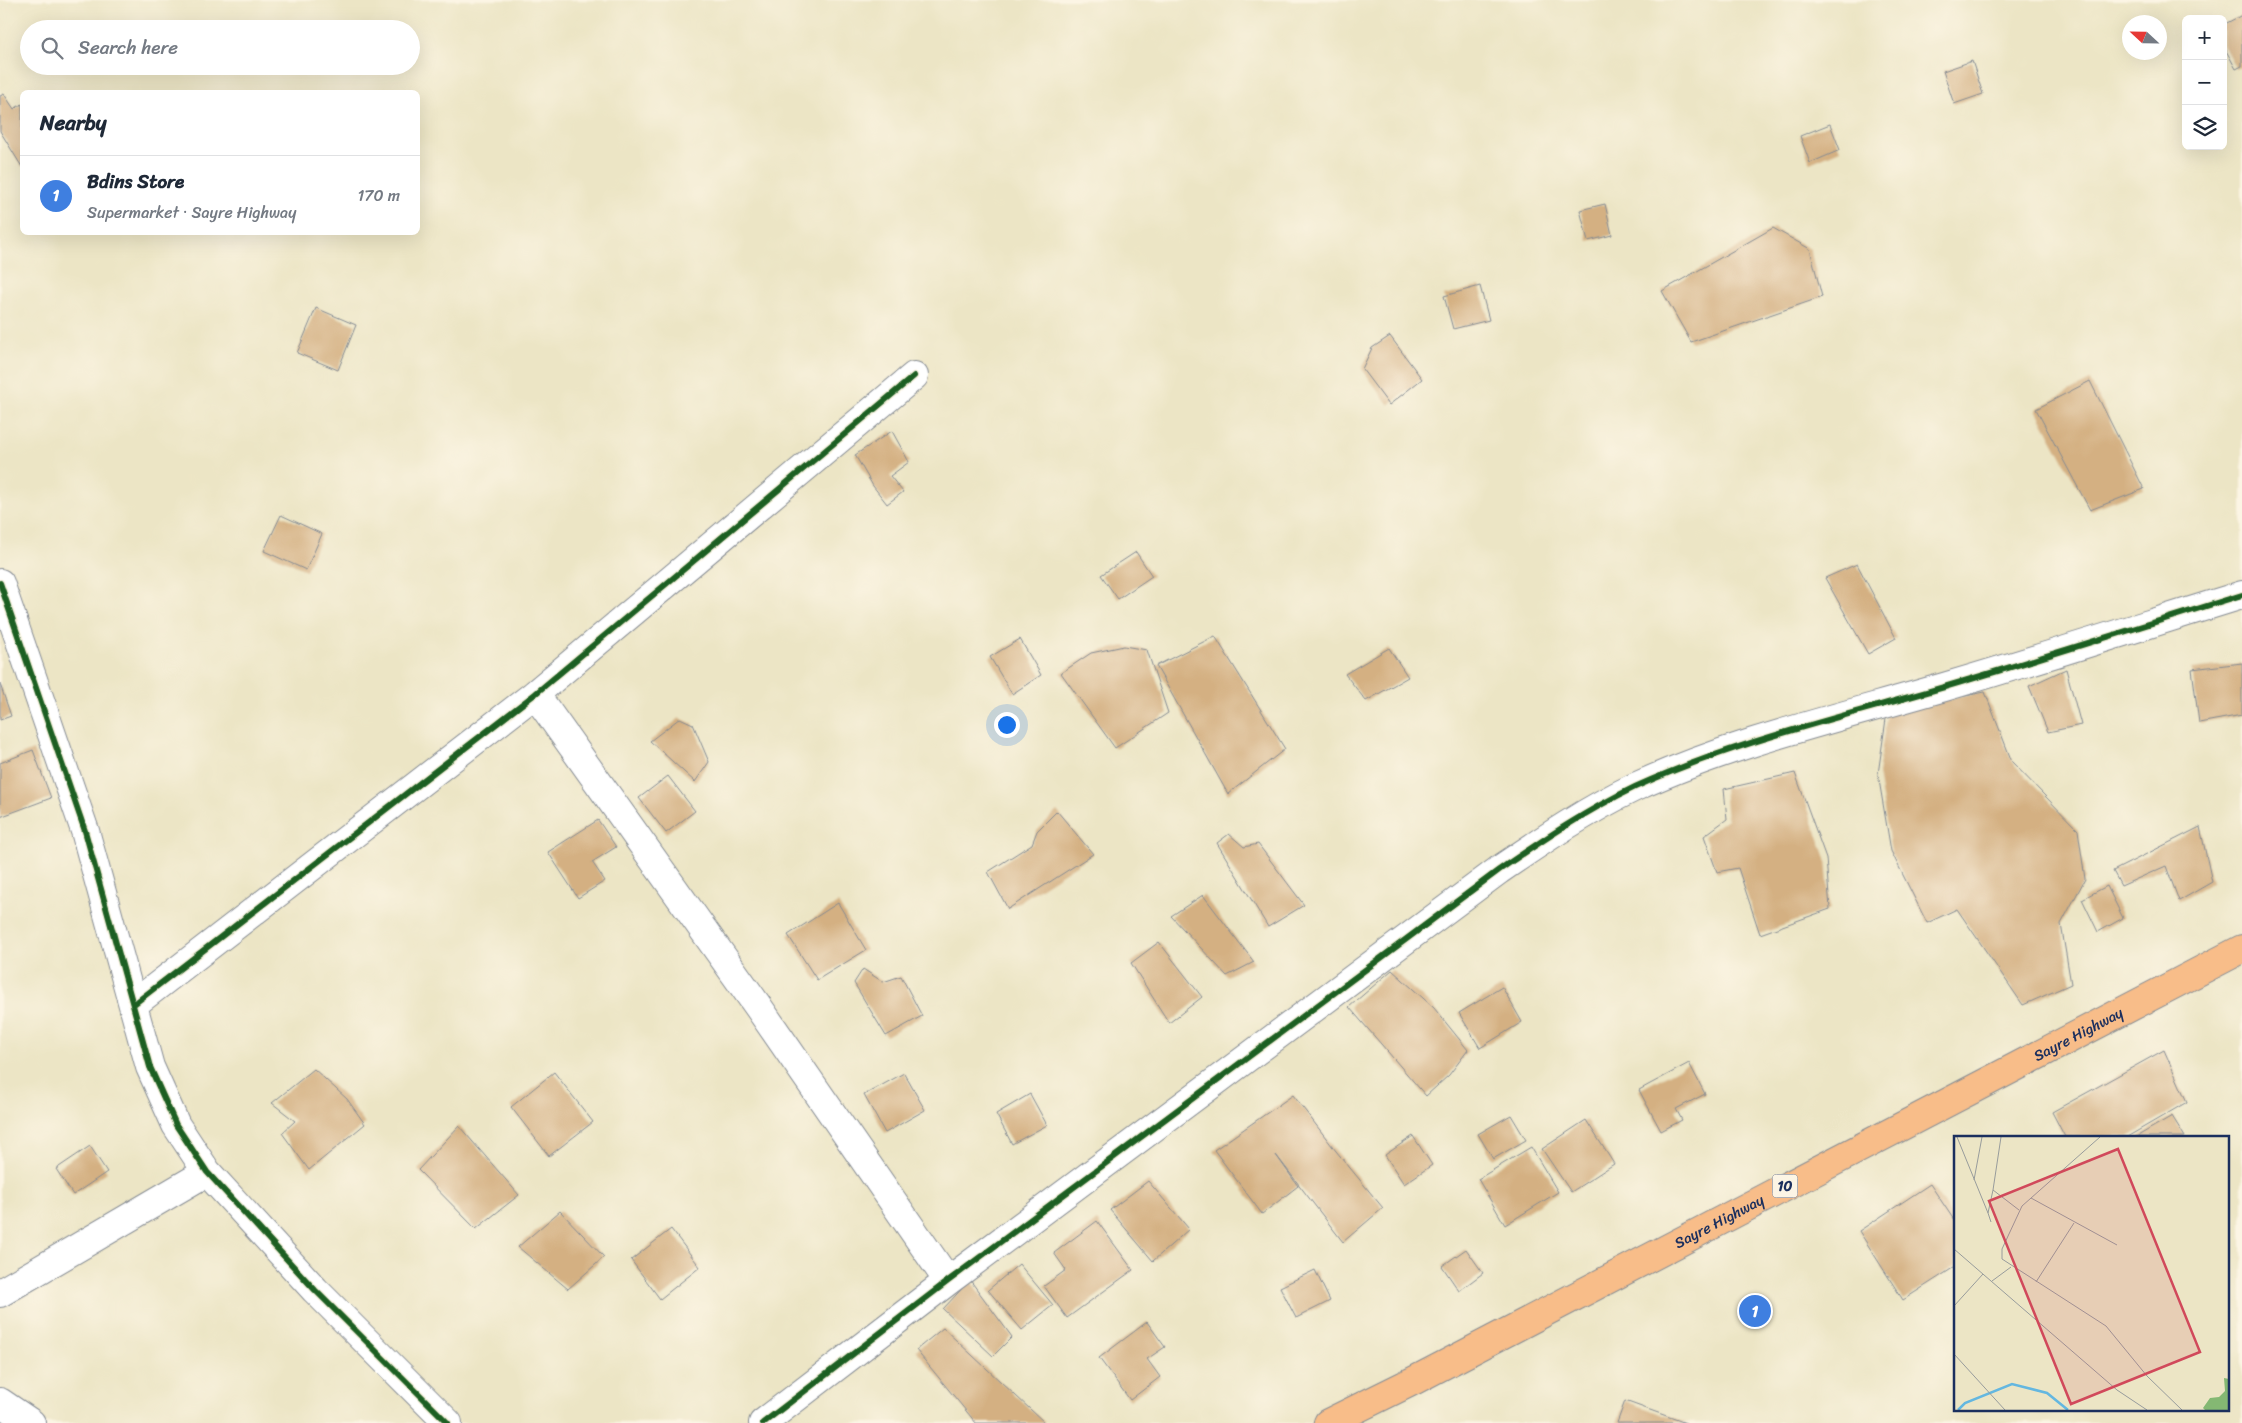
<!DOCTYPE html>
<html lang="en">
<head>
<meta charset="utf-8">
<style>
	body { margin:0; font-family:Sriracha,sans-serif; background:#f2f2f3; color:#1f2937 }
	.controls { position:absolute; right:15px; top:15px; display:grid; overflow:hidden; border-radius:8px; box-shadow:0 5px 20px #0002 }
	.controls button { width:45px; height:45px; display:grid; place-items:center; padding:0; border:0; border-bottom:1px solid #e0e1e3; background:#fff; color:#1f2937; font:25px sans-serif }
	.compass { position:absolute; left:2122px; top:15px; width:45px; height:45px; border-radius:50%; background:#fff; box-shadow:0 5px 20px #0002; rotate:292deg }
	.you { position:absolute; left:1006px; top:724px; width:18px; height:18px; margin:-12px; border:4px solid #fff; border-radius:50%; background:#1a73e8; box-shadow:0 0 0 8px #1a73e833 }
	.badge { display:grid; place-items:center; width:32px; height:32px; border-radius:50%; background:#b45309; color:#fff; font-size:16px; font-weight:700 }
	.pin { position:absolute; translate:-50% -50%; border:2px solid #fff; box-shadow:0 1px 5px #0006 }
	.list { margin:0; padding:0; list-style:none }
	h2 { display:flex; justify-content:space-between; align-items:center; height:65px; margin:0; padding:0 20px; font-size:21px }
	h2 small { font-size:16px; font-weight:400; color:#747a83 }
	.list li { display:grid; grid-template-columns:32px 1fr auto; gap:15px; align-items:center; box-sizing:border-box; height:80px; padding:0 20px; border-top:1px solid #e0e1e3 }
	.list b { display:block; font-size:19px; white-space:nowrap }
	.list p { margin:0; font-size:16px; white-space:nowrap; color:#747a83 }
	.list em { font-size:16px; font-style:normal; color:#747a83 }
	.icon { flex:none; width:28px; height:28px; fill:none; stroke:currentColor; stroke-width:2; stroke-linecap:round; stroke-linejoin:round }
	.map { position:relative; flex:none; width:2242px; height:1423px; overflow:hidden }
	.search { position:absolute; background:#fff; box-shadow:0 5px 20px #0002; left:20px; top:20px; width:400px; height:55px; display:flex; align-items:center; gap:12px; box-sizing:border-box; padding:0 18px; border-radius:28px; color:#747a83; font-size:19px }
	.panel { position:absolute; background:#fff; box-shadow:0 5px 20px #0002; left:20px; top:90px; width:400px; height:145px; border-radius:8px }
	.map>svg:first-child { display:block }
</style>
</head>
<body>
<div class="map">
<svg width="2242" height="1423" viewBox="0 0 2242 1423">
	<rect width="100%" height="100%" fill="#fcf5e5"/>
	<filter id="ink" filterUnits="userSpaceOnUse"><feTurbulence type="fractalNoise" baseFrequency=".02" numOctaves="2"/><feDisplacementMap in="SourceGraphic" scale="10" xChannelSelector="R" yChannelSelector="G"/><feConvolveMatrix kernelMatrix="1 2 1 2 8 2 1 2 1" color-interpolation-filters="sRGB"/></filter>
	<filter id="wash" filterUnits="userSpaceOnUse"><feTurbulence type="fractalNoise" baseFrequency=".0096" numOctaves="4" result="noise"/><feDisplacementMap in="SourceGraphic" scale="20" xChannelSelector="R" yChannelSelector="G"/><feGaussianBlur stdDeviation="1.12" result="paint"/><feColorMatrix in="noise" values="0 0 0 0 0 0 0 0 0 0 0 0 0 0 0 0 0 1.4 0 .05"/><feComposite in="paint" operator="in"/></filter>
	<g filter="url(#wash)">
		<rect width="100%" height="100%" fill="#ece5c5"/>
		<g id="blocks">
			<path fill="#d4b082" d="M2242,15V66L2236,69L2223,45V25Z
				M1972,61L1983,94L1954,104L1943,71Z
				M4,94L14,109L22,104V167L0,131V96Z
				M1830,124L1840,150L1810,163L1800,136Z
				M1605,204L1612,235L1588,241L1580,210Z
				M1773,228L1810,249L1822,297L1691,342L1662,291Z
				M1480,286L1489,320L1453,329L1444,296Z
				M316,308L356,325L338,370L297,353Z
				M1390,336L1422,379L1389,405L1362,369L1372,348Z
				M2090,381L2144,489L2090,510L2036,409Z
				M892,431L909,462L890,476L903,492L887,504L873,486L855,455Z
				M281,515L322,534L306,570L264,551Z
				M1136,552L1152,576L1118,599L1101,575Z
				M1857,564L1896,638L1868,654L1825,578Z
				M1215,636L1285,749L1228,794L1156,666Z
				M1020,639L1041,675L1012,694L990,657Z
				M1124,646L1147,650L1168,713L1115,748L1061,673L1091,653Z
				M1389,648L1408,677L1366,701L1345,674Z
				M2242,663V715L2199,723L2192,669Z
				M2066,669L2081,725L2048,732L2029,686Z
				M0,684L11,716L0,720Z
				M1985,692L2012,762L2078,830L2085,879L2061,924L2071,984L2023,1005L1957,909L1927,923L1891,851L1878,774L1887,712Z
				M680,718L693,724L709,762L695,782L650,741Z
				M33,750L51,798L0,817V763Z
				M1795,773L1826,858L1830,909L1760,934L1738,868L1717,872L1704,836L1727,819L1724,789Z
				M668,776L695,811L666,833L639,798Z
				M1057,811L1093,854L1008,909L988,872L1032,844L1037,831Z
				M598,820L616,847L592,862L605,881L578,898L548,852Z
				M2200,827L2212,882L2179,901L2166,866L2121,886L2113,871Z
				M1229,834L1244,847L1258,844L1304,905L1268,927L1217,843Z
				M2107,886L2123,918L2098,932L2082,899Z
				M1203,895L1254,962L1227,976L1171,916Z
				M838,903L866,950L817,980L788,935Z
				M1159,942L1202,997L1169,1023L1131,963Z
				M863,969L883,982L901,976L922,1016L886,1036L854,983Z
				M1392,970L1434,1008L1468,1050L1449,1075L1426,1096L1349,1007Z
				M1502,987L1522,1022L1480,1048L1459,1013Z
				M2164,1050L2187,1102L2127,1137H2065L2052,1112Z
				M1689,1063L1705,1094L1676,1109L1682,1120L1661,1131L1639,1090Z
				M314,1069L347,1099L365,1124L309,1170L282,1133L295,1121L272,1103Z
				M554,1072L593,1122L549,1156L511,1107Z
				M904,1073L925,1110L885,1133L864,1095Z
				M1030,1094L1047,1125L1012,1144L996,1114Z
				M1293,1095L1336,1151L1383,1208L1343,1242L1276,1155L1298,1186L1262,1214L1214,1150Z
				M1511,1115L1526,1140L1493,1159L1478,1134Z
				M2172,1116L2185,1137H2136Z
				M1586,1120L1614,1164L1571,1192L1542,1149Z
				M459,1126L519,1195L476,1229L418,1170Z
				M1413,1136L1432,1165L1404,1184L1385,1155Z
				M90,1146L107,1172L73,1195L56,1169Z
				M1531,1147L1558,1192L1505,1225L1478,1179Z
				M1148,1181L1189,1229L1153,1261L1110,1210Z
				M1930,1184L1956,1223V1266L1903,1300L1859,1231Z
				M560,1211L604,1257L568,1289L518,1247Z
				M1097,1221L1133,1270L1067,1318L1044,1286L1066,1270L1054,1253Z
				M671,1229L700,1267L660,1299L631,1260Z
				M1466,1249L1483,1273L1459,1291L1442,1266Z
				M1019,1264L1053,1305L1022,1330L988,1290Z
				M1315,1270L1330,1301L1296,1318L1280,1287Z
				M970,1280L1012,1337L993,1356L943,1309Z
				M1147,1322L1165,1347L1147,1359L1160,1377L1130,1400L1099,1358Z
				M943,1328L1045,1423H976L916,1350Z
				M1625,1401L1686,1423H1617Z"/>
		</g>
	</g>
	<g filter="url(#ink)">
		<use href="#blocks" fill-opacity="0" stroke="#848a92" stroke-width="1"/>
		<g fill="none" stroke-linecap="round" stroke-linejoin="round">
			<defs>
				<path id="minor" d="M0,583L85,831L150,1067L176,1125L207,1172L315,1290L448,1423
					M535,694L757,1005L948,1281
					M134,1004L535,694L914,376
					M0,1293L207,1172
					M0,1402L31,1423
					M763,1423L948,1281L1499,870C1543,840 1587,810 1635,787C1736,741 1846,716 1951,685C2049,656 2145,625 2242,595"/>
				<g id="highway">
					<path id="s1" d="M1328,1423L1415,1380L2242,949"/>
				</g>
			</defs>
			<use href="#minor" stroke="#848a92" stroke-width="30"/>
			<use href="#highway" stroke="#848a92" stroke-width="30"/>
			<use href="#minor" stroke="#fff" stroke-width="28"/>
			<use href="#highway" stroke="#f8bd89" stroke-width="28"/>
			<defs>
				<path id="cycleway" d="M0,583L85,831L150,1067L176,1125L207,1172L315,1290L448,1423
					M134,1004L535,694L914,376
					M763,1423L948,1281L1499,870C1543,840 1587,810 1635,787C1736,741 1846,716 1951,685C2049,656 2145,625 2242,595"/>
			</defs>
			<use href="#cycleway" stroke="#fcf5e5" stroke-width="9"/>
			<use href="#cycleway" stroke="#1b5e20" stroke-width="6"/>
		</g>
	</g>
	<g text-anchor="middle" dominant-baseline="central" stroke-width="4.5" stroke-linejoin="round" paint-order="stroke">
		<rect fill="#fcf5e5" stroke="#5e6a86" stroke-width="1" x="1772.5" y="1174.5" width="25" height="23" rx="4"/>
		<g font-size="14" font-weight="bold" fill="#1b2f5e">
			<text x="1785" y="1186">10</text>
		</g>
		<g font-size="15" fill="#1b2f5e" stroke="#fcf5e5">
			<text stroke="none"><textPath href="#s1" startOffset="845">Sayre Highway</textPath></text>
			<text stroke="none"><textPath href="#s1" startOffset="440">Sayre Highway</textPath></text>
		</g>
	</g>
	<g transform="translate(1954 1136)">
		<rect width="275" height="275" fill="#ece5c5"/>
		<path d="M270,242L275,243V274H251L249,272L256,262L265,261L271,255Z" fill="#84b873"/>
		<path fill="none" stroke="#64b7e0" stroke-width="2.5" d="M4,274L11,267L58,248L93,257L114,274"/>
		<path fill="none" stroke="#989c9c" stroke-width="1" d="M3,1L34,77M146,1L68,70L48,113V123L152,190L193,240L228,274M20,44L28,1M39,54L47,1M77,62L163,109M37,86L34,77L39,54L65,74M0,113L163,254L193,274M38,145L57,131M82,146L120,87M0,170L29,138M0,218L51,274"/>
		<path fill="#d1495b" fill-opacity="0.15" stroke="#d1495b" stroke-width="2.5" d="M164,13L246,216L117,268L35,65Z"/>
		<rect width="275" height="275" fill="none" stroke="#1b2f5e" stroke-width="2.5"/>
	</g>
</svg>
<div class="controls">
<button>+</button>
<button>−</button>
<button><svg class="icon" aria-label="layers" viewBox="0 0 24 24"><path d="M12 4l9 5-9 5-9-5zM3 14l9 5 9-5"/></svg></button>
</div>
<svg class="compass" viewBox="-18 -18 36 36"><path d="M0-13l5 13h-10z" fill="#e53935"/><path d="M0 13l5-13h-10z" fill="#747a83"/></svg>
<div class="you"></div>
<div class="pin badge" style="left:1755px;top:1311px;background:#3f7fe0">1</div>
<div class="search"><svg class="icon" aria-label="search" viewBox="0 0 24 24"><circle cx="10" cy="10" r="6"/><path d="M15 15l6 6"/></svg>Search here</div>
<section class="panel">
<h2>Nearby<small></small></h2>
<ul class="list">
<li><span class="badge" style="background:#3f7fe0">1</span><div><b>Bdins Store</b><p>Supermarket · Sayre Highway</p></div><em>170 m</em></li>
</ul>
</section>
</div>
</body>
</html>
